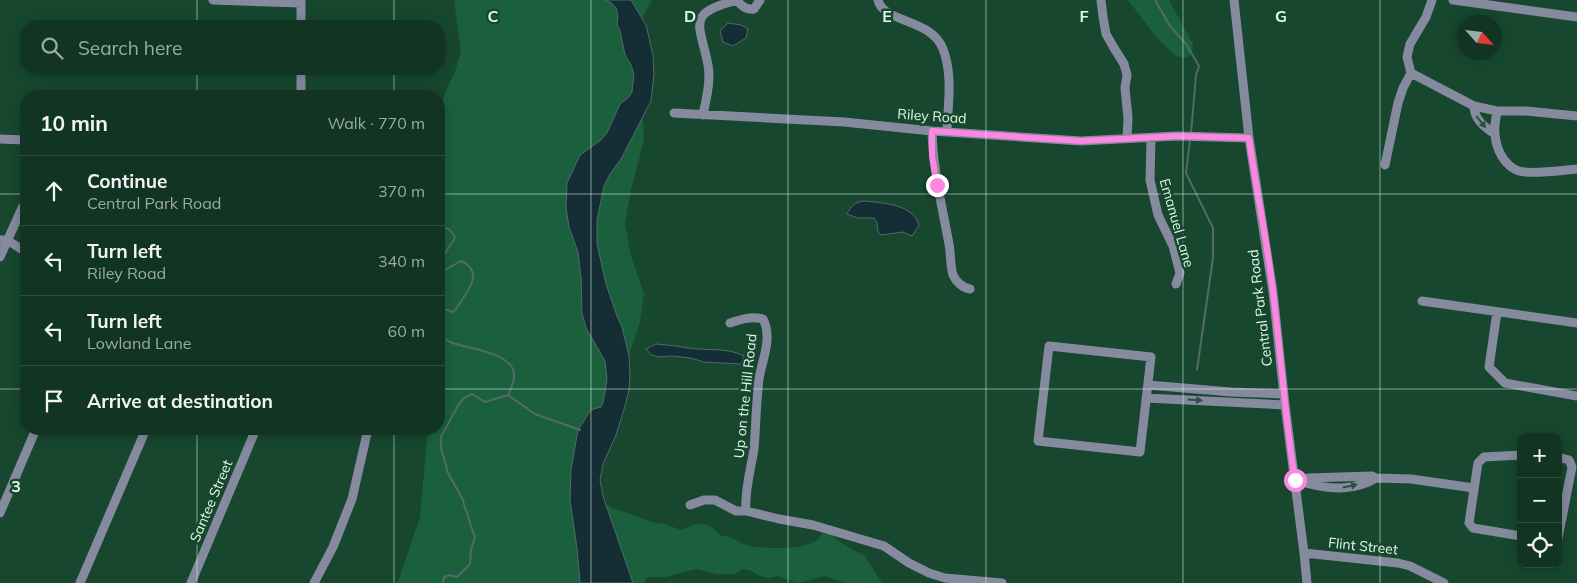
<!DOCTYPE html>
<html lang="en">
<head>
<meta charset="utf-8">
<style>
	body { margin:0; font-family:Mulish,sans-serif; background:#1a3d2a; color:#f1f3f6 }
	.controls { position:absolute; right:15px; bottom:15px; display:grid; overflow:hidden; border-radius:10px; box-shadow:0 2px 12px #0003 }
	.controls button { width:45px; height:45px; display:grid; place-items:center; padding:0; border:0; border-bottom:1px solid #305040; background:#113522; color:#f1f3f6; font:25px sans-serif }
	.compass { position:absolute; left:1457px; top:15px; width:45px; height:45px; border-radius:50%; background:#113522; box-shadow:0 2px 12px #0003; rotate:117deg }
	.stop { position:absolute; width:15px; height:15px; margin:-11px; border:4px solid #fd86e1; border-radius:50%; background:#fff }
	.stop.end { background:#fd86e1; border-color:#fff; box-shadow:0 1px 5px #0008 }
	.list { margin:0; padding:0; list-style:none }
	h2 { display:flex; justify-content:space-between; align-items:center; height:65px; margin:0; padding:0 20px; font-size:21px }
	h2 small { font-size:16px; font-weight:400; color:#9caba5 }
	.list li { display:grid; grid-template-columns:32px 1fr auto; gap:15px; align-items:center; box-sizing:border-box; height:70px; padding:0 20px; border-top:1px solid #305040 }
	.list b { display:block; font-size:19px; white-space:nowrap }
	.list p { margin:0; font-size:16px; white-space:nowrap; color:#9caba5 }
	.list em { font-size:16px; font-style:normal; color:#9caba5 }
	.icon { flex:none; width:28px; height:28px; fill:none; stroke:currentColor; stroke-width:2; stroke-linecap:round; stroke-linejoin:round }
	.map { position:relative; flex:none; width:1577px; height:583px; overflow:hidden }
	.search { position:absolute; background:#113522; box-shadow:0 2px 12px #0003; left:20px; top:20px; width:425px; height:55px; display:flex; align-items:center; gap:12px; box-sizing:border-box; padding:0 18px; border-radius:20px; color:#9caba5; font-size:19px }
	.panel { position:absolute; background:#113522; box-shadow:0 2px 12px #0003; left:20px; top:90px; width:425px; height:345px; border-radius:20px }
	.map>svg:first-child { display:block }
</style>
</head>
<body>
<div class="map">
<svg width="1577" height="583" viewBox="0 0 1577 583">
	<rect width="100%" height="100%" fill="#17472e"/>
	<path fill="#1b603d" d="M454,0H652L642,19L639,49L644,140L631,190L625,224L631,256L644,294L640,322L629,356L601,407L576,441L571,470L570,500L577,548L580,583H396L399,579L420,517L428,429H439V111L446,91L455,72L461,51Z
		M1128,0H1169L1193,44L1192,54L1186,58L1176,56L1156,37Z
		M605,505L655,523L665,524L681,530C698,522 708,520 721,536C732,535 737,542 746,545C762,549 806,551 818,539C820,538 821,534 822,532C824,529 828,527 831,525L835,530L834,537L849,548L865,556L882,583H846L825,576L797,583L778,576L770,578L760,576L749,570L743,569L735,574H717L696,569L665,577H648L643,583H633L627,570Z"/>
	<path fill="#152d34" stroke="#526a6a" d="M605,0H631L646,25L653,55L654,74L651,101L621,159L610,174L604,186L597,220V244L606,284L617,316L622,327L629,356L630,376L629,390L626,403L616,435L603,464L600,480L603,496L633,583H580L577,548L570,500L571,470L578,430L591,410L601,407L603,403L607,379L605,361L586,328L582,313L581,277L578,252L569,227L566,208L567,183L580,155L601,140L607,133L620,104L629,97L632,92L634,74L631,65L625,55L620,31L617,24L618,16L616,8L611,3Z
		M728,23L741,25L748,29L746,38L733,46L723,42L720,31Z
		M864,201C883,203 913,204 919,225L912,236L903,232L881,235L878,232L877,223L874,218H858L847,214C851,206 855,202 864,201Z
		M656,344C667,345 678,346 688,348C707,351 727,347 744,356L741,364L704,362L690,358L672,356L660,357L652,355L646,349Z"/>
	<g fill="none" stroke-linecap="round" stroke-linejoin="round">
		<path stroke="#526a6a" stroke-width="2" d="M1155,0L1170,26L1186,44L1199,66L1196,75L1191,133
			M1190,140L1186,173L1213,228V258L1197,370
			M439,228C448,227 452,230 455,238L439,262
			M439,268L445,270L461,261C486,272 466,293 456,309L453,312L439,307
			M439,332C442,336 446,340 450,342C467,349 516,352 514,377C514,383 510,390 508,395
			M508,395L535,414L580,430
			M443,583L444,577L450,575L457,577L470,564L471,549L475,538L462,498L448,473L441,448V437L459,404L464,398L472,394L485,402L508,395"/>
		<path stroke="#868a9f" stroke-width="9" d="M213,0L301,3
			M301,0V26
			M878,0C883,23 931,18 943,49C953,75 948,104 947,131
			M1101,0L1103,17L1106,34L1114,48L1124,64L1127,75L1125,88L1128,118L1127,138
			M1234,0L1249,138L1273,292L1285,405L1304,553L1307,583
			M1453,0L1577,17
			M301,69V96
			M1411,73L1474,106L1497,111H1526L1577,116
			M1474,106C1474,119 1484,127 1495,134
			M1497,111C1496,118 1494,127 1495,134C1496,149 1504,166 1519,171C1532,175 1563,170 1577,169
			M674,113L844,122L932,131L1081,141L1177,136L1249,138
			M703,115C706,99 711,82 708,65C700,23 685,14 737,0C741,6 747,10 754,9L760,0
			M932,131C933,170 942,206 949,244C951,254 950,266 953,275C956,282 963,288 970,289
			M0,139L26,140
			M1151,139L1150,180L1158,215L1173,246L1178,265L1180,273L1176,284
			M1385,165L1398,103L1403,88L1411,73L1407,57L1410,44L1426,17L1432,0
			M0,240H7L26,252
			M0,257L22,208L26,204
			M1422,301L1577,323
			M1497,312L1489,367L1505,383L1577,396
			M730,323C742,319 751,316 763,319C773,338 762,360 759,379C756,403 756,426 754,449C751,468 744,493 746,511
			M1049,346L1151,357L1140,452L1038,441Z
			M1148,385L1231,392L1284,394
			M1146,398L1285,405
			M1521,455L1484,457L1478,463L1469,523L1473,528L1521,536
			M1558,457L1569,460L1572,467L1558,538
			M1376,478L1411,479L1474,488
			M1295,480C1301,481 1305,483 1310,484C1331,490 1357,490 1376,478L1372,476L1308,478L1303,481
			M690,505L704,500H715L736,511H746L779,519L813,525L884,546L909,563L929,573L945,578L1002,583
			M0,513L36,429
			M1304,553L1398,563L1410,566L1444,583
			M80,583L146,429
			M191,583L256,429
			M314,583L333,547L352,499L368,429"/>
	</g>
	<defs><path id="oneway-solid" d="M-6-.8H1V-3.2L6.5 0L1 3.2V.8H-6Z" transform="scale(1.25)"/></defs>
	<g fill="#28513f">
		<use href="#oneway-solid" transform="translate(1481 122) rotate(51)"/>
		<use href="#oneway-solid" transform="translate(1195 400) rotate(3)"/>
		<use href="#oneway-solid" transform="translate(1350 486) rotate(-12)"/>
	</g>
	<g fill="none" stroke-linecap="round" stroke-linejoin="round">
		<path stroke="#fd86e1" stroke-width="6" d="M937,185L932,156V131L1081,141L1177,136L1249,138C1256,189 1267,240 1273,292C1281,355 1285,418 1295,480"/>
	</g>
	<path fill="none" stroke="#dff8e7" stroke-width="1" stroke-opacity="0.55" d="M197,0V26M394,0V26M591,0V583M788,0V583M986,0V583M1183,0V583M1380,0V583M197,69V96M394,69V96M0,194H26M439,194H1577M0,389H26M439,389H1577M197,429V583M394,429V583"/>
	<g text-anchor="middle" dominant-baseline="central" stroke-width="5" stroke-linejoin="round" paint-order="stroke">
		<g font-size="14" fill="#dff8e7" stroke="#17472e">
			<text transform="translate(932 116) rotate(4)">Riley Road</text>
			<text transform="translate(1177 223) rotate(74)">Emanuel Lane</text>
			<text transform="translate(1260 308) rotate(-97)">Central Park Road</text>
			<text transform="translate(745 396) rotate(-84)">Up on the Hill Road</text>
			<text transform="translate(211 501) rotate(-67)">Santee Street</text>
			<text transform="translate(1363 546) rotate(6)">Flint Street</text>
		</g>
	</g>
	<g font-size="16" text-anchor="middle" font-weight="bold" fill="#dff8e7" stroke="#17472e" stroke-width="5" stroke-linejoin="round" paint-order="stroke">
		<text x="493" y="22">C</text>
		<text x="690" y="22">D</text>
		<text x="887" y="22">E</text>
		<text x="1084" y="22">F</text>
		<text x="1281" y="22">G</text>
		<text x="16" y="492">3</text>
	</g>
</svg>
<div class="controls">
<button>+</button>
<button>−</button>
<button><svg class="icon" aria-label="locate" viewBox="0 0 24 24"><circle cx="12" cy="12" r="6"/><path d="M12 2v4M12 18v4M2 12h4M18 12h4"/></svg></button>
</div>
<svg class="compass" viewBox="-18 -18 36 36"><path d="M0-13l5 13h-10z" fill="#e53935"/><path d="M0 13l5-13h-10z" fill="#9caba5"/></svg>
<div class="stop" style="left:1295px;top:480px"></div>
<div class="stop end" style="left:937px;top:185px"></div>
<div class="search"><svg class="icon" aria-label="search" viewBox="0 0 24 24"><circle cx="10" cy="10" r="6"/><path d="M15 15l6 6"/></svg>Search here</div>
<section class="panel">
<h2>10 min<small>Walk · 770 m</small></h2>
<ul class="list">
<li><svg class="icon" aria-label="ahead" viewBox="0 0 24 24"><path d="M12 20V5M6 11l6-6 6 6"/></svg><div><b>Continue</b><p>Central Park Road</p></div><em>370 m</em></li>
<li><svg class="icon" aria-label="left" viewBox="0 0 24 24"><path d="M17 20v-9H6M10 6l-5 5 5 5"/></svg><div><b>Turn left</b><p>Riley Road</p></div><em>340 m</em></li>
<li><svg class="icon" aria-label="left" viewBox="0 0 24 24"><path d="M17 20v-9H6M10 6l-5 5 5 5"/></svg><div><b>Turn left</b><p>Lowland Lane</p></div><em>60 m</em></li>
<li><svg class="icon" aria-label="arrive" viewBox="0 0 24 24"><path d="M6 21V4h12l-3 4 3 4H6"/></svg><div><b>Arrive at destination</b></div></li>
</ul>
</section>
</div>
</body>
</html>
